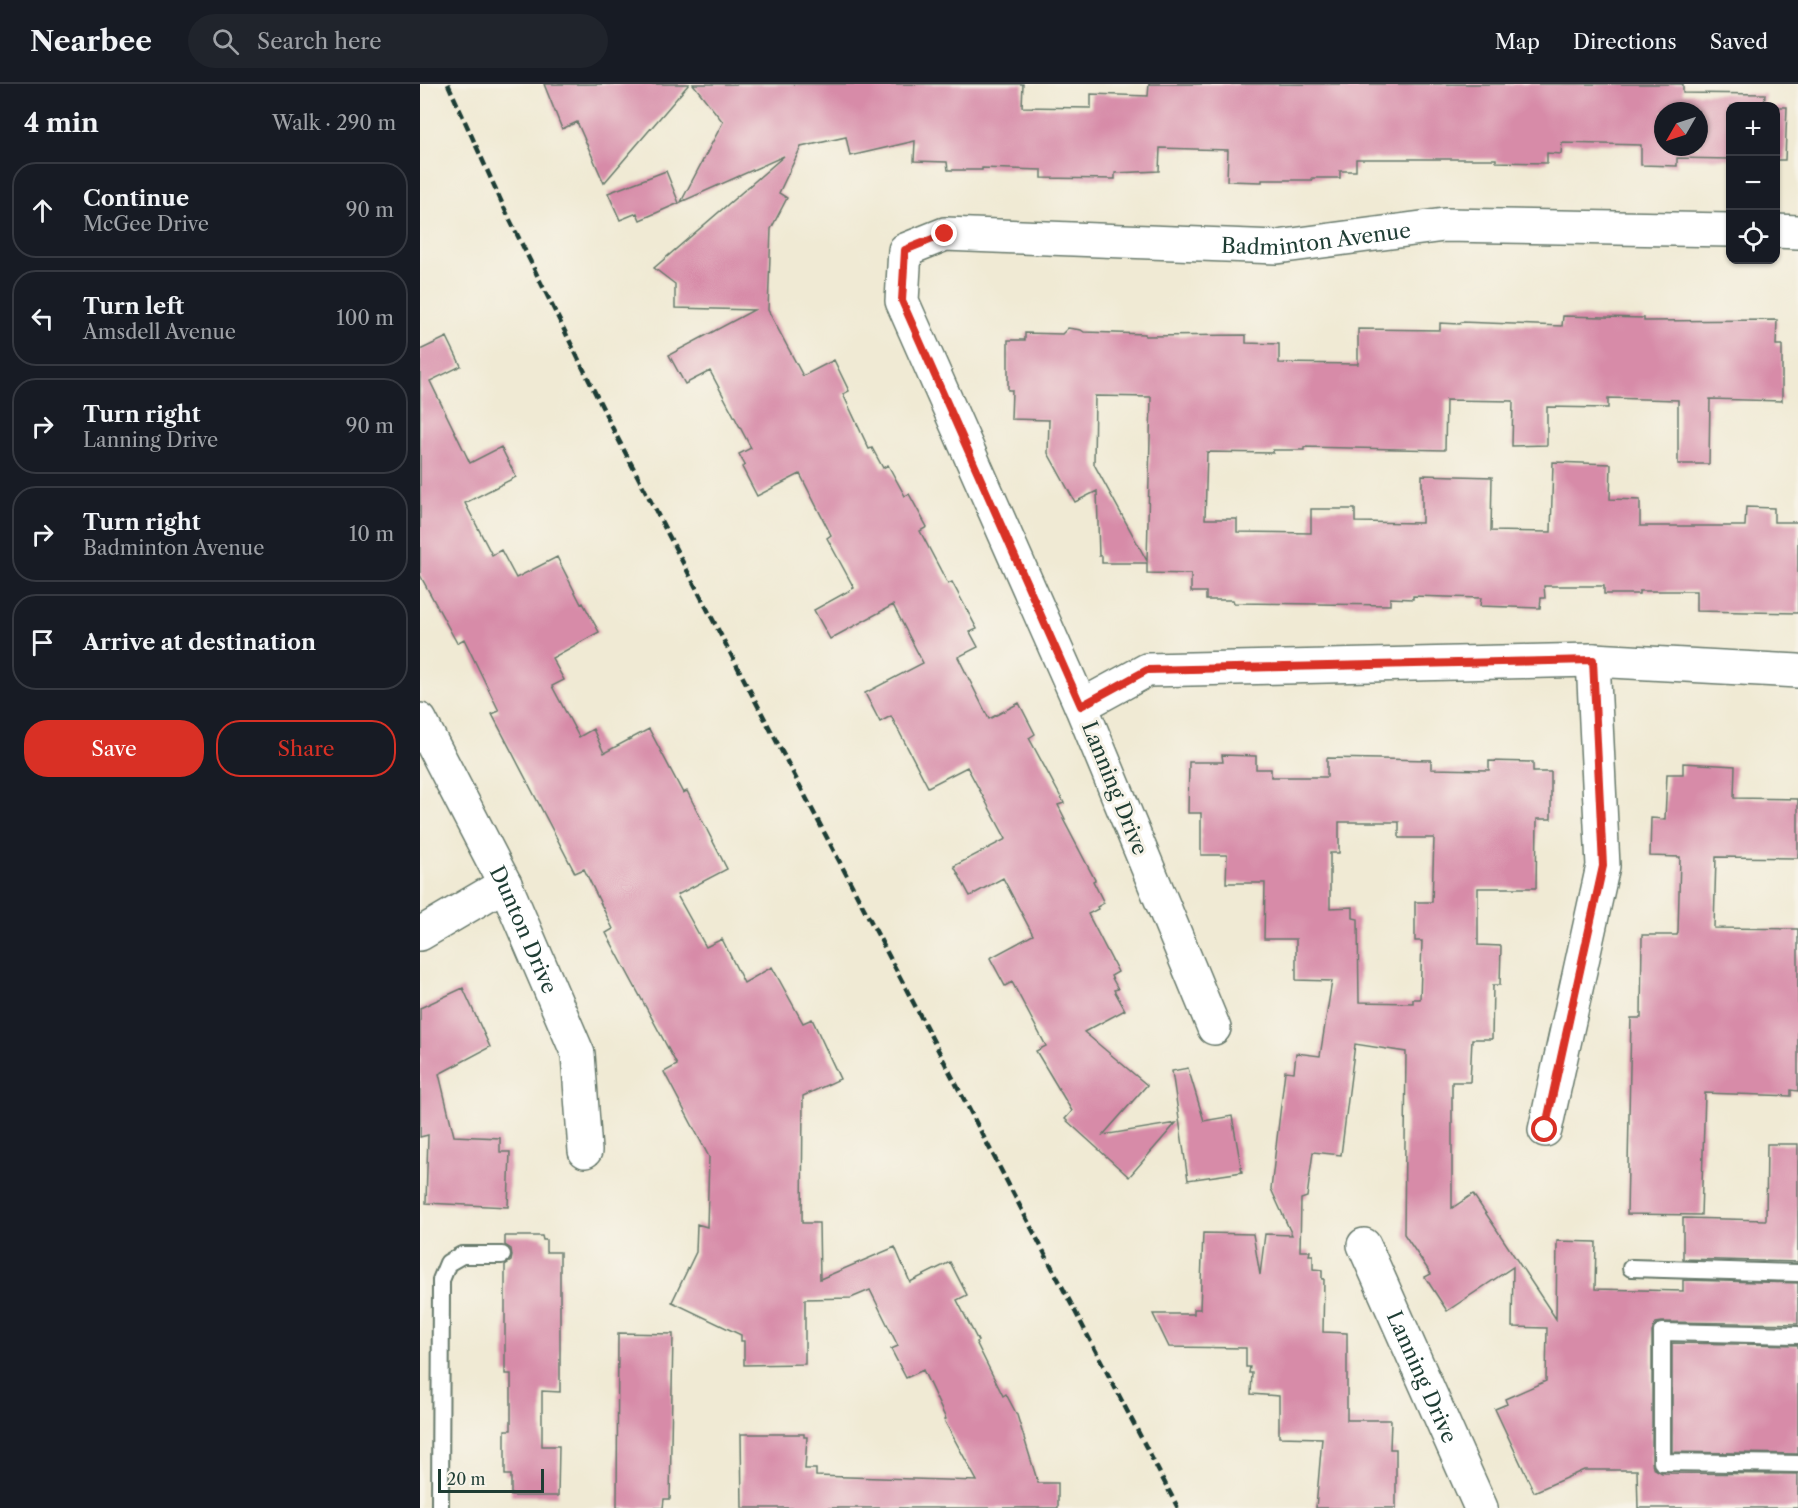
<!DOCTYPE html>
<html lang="en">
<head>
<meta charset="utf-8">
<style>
	body { margin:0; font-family:"Libre Caslon Text",serif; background:#20242c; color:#f1f3f6 }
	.controls { position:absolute; right:18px; top:18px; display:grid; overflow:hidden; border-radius:12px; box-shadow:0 2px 4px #0004 }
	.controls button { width:54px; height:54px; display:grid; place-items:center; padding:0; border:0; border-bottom:2px solid #363941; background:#171b24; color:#f1f3f6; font:30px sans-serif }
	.compass { position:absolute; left:1234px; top:18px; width:54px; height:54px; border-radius:50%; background:#171b24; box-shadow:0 2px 4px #0004; rotate:231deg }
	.scale { position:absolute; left:18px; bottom:15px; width:106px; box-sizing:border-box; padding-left:6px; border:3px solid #1f3d34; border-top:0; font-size:16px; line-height:21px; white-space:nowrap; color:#1f3d34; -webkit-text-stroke:4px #f7f3e8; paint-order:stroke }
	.stop { position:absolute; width:18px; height:18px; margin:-14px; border:4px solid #d93025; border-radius:50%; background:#fff }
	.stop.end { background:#d93025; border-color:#fff; box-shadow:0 2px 6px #0008 }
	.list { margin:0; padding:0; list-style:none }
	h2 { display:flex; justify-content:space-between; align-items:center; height:78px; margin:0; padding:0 24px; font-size:26px }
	h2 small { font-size:20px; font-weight:400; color:#9ea1a6 }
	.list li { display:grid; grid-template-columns:39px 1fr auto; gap:18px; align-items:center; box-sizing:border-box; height:96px; margin:0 12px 12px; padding:0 12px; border:2px solid #363941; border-radius:24px }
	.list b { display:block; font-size:22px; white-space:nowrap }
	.list p { margin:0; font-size:20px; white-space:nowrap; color:#9ea1a6 }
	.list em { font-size:20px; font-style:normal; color:#9ea1a6 }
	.actions { display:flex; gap:12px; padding:18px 24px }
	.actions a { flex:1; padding:14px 0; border:2px solid #d93025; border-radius:24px; text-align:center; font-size:21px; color:#d93025 }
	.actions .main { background:#d93025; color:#fff }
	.icon { flex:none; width:33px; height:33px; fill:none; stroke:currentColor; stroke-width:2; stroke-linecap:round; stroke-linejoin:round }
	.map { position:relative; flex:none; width:1378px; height:1424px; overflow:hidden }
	header { display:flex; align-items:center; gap:36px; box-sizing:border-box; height:84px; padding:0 30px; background:#171b24; border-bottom:2px solid #363941 }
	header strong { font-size:28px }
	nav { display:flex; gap:33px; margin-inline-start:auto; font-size:21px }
	.search { width:420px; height:54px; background:#20242c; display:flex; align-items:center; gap:15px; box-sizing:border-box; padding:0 21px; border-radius:33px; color:#9ea1a6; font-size:22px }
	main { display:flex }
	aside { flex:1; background:#171b24 }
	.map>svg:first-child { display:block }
</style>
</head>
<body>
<header>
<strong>Nearbee</strong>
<div class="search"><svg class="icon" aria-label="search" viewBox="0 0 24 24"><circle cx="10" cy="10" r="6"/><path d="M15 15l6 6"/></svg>Search here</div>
<nav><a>Map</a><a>Directions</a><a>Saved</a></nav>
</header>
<main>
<aside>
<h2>4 min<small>Walk · 290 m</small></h2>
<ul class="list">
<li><svg class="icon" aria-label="ahead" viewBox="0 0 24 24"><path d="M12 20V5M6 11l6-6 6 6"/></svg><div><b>Continue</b><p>McGee Drive</p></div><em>90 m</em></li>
<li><svg class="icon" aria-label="left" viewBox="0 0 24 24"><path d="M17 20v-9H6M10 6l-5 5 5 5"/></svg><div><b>Turn left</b><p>Amsdell Avenue</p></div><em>100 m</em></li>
<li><svg class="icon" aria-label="right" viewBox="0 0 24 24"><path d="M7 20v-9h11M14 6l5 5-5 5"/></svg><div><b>Turn right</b><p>Lanning Drive</p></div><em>90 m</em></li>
<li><svg class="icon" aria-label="right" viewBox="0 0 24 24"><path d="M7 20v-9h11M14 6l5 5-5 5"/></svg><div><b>Turn right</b><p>Badminton Avenue</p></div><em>10 m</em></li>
<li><svg class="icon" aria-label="arrive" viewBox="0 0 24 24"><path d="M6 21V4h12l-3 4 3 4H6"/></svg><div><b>Arrive at destination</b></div></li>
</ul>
<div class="actions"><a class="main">Save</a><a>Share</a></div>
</aside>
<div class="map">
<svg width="1378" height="1424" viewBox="0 0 1378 1424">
	<rect width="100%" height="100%" fill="#f7f3e8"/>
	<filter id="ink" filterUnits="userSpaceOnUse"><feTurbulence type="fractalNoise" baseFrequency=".0167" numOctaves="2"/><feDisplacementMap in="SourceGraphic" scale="12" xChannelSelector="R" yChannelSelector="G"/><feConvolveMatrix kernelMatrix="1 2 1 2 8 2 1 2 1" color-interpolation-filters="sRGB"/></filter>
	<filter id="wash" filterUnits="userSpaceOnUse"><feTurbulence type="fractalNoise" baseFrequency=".008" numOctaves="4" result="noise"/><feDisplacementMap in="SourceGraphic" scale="24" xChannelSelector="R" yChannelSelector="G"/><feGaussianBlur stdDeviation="1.35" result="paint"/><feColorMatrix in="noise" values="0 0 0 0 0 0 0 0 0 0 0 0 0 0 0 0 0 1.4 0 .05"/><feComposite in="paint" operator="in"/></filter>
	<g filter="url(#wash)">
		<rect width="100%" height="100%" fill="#f0ead4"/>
		<g id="blocks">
			<path fill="#d78ba8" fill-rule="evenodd" d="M124,0H269L184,99L157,38L142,45Z
				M273,0H603L602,23L671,24V10L728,12L729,0H1263V9L1345,10L1344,22H1352H1311V75L1257,74V82L1221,81V61L1142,59L1141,70L1127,69V79L1076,78V75H936V87H920V94H892L893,96H842V98L807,97L808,66L740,64L739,87L695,89V95L622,94V86L562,84V86H528L527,78L494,77L495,57L430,72L426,53L381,63L359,109L367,114L351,145L348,226L383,292L414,276L429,307L423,310L449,365L452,364L463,384L468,381L485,412L489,410L507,443L500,447L528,500L532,498L557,545L550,548L558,563L538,573L569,635L599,619L615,650L609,654L644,719L638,721L645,735H643L675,796L673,797L684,819L677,823L678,825L668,830L698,888L691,892L698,905L694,906L705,926L664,948L727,1001L683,1051L756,1039L709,1093L645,1035L652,1027L616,967L626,962L592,898L585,902L570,874L613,851L583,794L550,812L534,782L586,755L547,683L508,703L471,632L460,638L445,609L503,579L473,521L410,555L394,526L434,504L407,454L411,451L380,390L337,412L322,383L325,381L319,370L331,364L290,287L265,300L249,271L334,226L255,224V200L234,184L364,72L261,118L303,38ZM1243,27H1279V63H1243Z
				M1356,23H1367L1365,76H1356Z
				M246,87L259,119L220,136L217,129L200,136L188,109Z
				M1143,232L1224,234V237L1357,236L1356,261H1362V317L1290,315L1289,380H1258V316L1188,314V324L1127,323V361L1092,362L1093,317L1026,316L1025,366L884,363V366H853V369L787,368L785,435H817V448L891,449V425H935V438L1002,439V391L1072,393L1071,447L1131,448L1133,378L1191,380L1190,415L1220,416V442H1325L1326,423L1354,424V438H1378V529L1276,527V507H1219V510H1184V502H1124L1125,514H1121L1120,524L1060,522L1061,514L993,512V515L970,514V521L814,519L813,516H786V508H771V490L727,489V479H682V472H679L677,407L655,418L628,369L629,336L591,335L592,306H588V256H605V249L642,250L648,244L661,246L664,248L725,250V252L826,251V259L859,260V279L938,280V245L1020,246V239L1040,240L1041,238L1142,242ZM675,312L731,313L727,477L674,380Z
				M27,253L41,282L10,297L50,379L81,363L96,393L45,419L72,471L81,466L96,494L137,473L161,520L163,519L179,548L132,574L144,596L132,602L159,653L173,645L184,669L229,645L263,709L267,707L307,785L257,811L286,863L302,855L324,899L352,883L383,939L392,935L420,995L383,1012L382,1139H399L400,1195L475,1163L490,1198L530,1178L547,1211L537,1216L558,1257L556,1258L583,1312L586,1310L597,1331L618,1399H638V1424H322L321,1350H384V1353H387L385,1385H396V1392L557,1397L524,1336L526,1335L503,1286L486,1294L471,1265L478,1262L450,1206L431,1214L385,1215V1280L324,1281V1257H321V1251L252,1218L276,1168L277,1140L287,1143L289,1073L244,988L257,981L186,849L193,845L164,785L155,789L72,630L79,627L44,555L37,559L0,491V266Z
				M802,671L836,672V685H851V693H907V674L1011,676V685L1069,686V677L1113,678V688H1131V735H1117L1116,804H1058V861L1081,862L1080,901H1073L1072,955H1052L1050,998H1032V1124L1053,1110L1136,1235L1137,1157L1176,1158L1175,1205L1263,1207V1196L1378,1199V1240L1242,1238L1236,1239L1232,1248V1378L1233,1384L1242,1389L1378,1390V1424H1218L1217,1386H1164L1114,1408L1075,1325L1087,1320L1085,1315L1126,1297L1127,1244L1092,1243L1093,1183L1027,1227L1005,1193L1011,1190L984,1150L986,968L935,960L921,1071L893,1068L887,1113L881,1115L880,1167H890L889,1171H893V1185L902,1186V1195H904L903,1248L927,1249V1336H971L970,1365H976V1424H896L902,1354L859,1353V1312L831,1310L832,1289H829L830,1283H826V1264L749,1263L733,1230H774V1225H780L783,1149L833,1150L840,1191L845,1150L872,1151L851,1105L865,987L874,988L876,969L900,972L912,897L876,896V855H844L845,799H806L807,771H781V729H768L769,678H803ZM919,738H979V754H1014L1012,818H995V857H1002L1000,915H993V919L939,918L938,835L933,834V823L910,824V769H919Z
				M1263,679L1315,682L1314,714L1378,715V774L1296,773L1294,844L1378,845V1007L1371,1006V1012L1285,1009L1281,1131L1207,1130L1211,934H1221L1222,851H1257L1258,848L1260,773L1230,772L1231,734L1245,735L1247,690H1263Z
				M43,904L70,963L19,990L34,1052L80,1054V1068H90L88,1123L6,1119L8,1051L0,1053V924Z
				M768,984L784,1037L812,1032L822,1088L768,1096L752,987Z
				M1347,1060H1378V1178L1263,1175V1134L1346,1136Z
				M85,1152H122L123,1156H126V1168H140V1308L122,1307V1362H139L138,1412H91V1391H85V1346H91V1290H85V1181L91,1177L92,1172L91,1165L85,1161Z
				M198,1249L253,1250L250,1415H244L243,1424H197Z
				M1252,1259L1378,1261V1370L1252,1368Z"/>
		</g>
	</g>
	<g filter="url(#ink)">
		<use href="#blocks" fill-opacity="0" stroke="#687a6c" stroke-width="1.5"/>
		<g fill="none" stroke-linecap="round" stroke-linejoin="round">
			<defs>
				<path id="lane" d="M1211,1184L1378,1189
					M1378,1251L1242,1248V1378L1378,1380
					M20,1424L21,1196L28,1179L42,1171H82"/>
				<g id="street">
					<path d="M1356,147L1378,148"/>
					<path d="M661,622L727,586L1173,576L1378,587"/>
					<path id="s1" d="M0,636L85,800L158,970L165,1067"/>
					<path d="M0,850L85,800"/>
					<path id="s2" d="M794,944L661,622L482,217L485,166L525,150L857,163L1024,141L1310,146"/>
					<path d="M1125,1046L1183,782L1173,576"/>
					<path id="s3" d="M944,1161L1061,1424"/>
				</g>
			</defs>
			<use href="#lane" stroke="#687a6c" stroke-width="20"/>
			<use href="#street" stroke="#687a6c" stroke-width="36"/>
			<use href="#lane" stroke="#fff" stroke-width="16"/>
			<use href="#street" stroke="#fff" stroke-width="33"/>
			<path stroke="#1f3d34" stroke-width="4.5" stroke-dasharray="9 4.5" stroke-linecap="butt" d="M28,0L87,130L194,347L758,1424"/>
		</g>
	</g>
	<g fill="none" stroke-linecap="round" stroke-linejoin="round" filter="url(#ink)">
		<path stroke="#d93025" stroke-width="8" d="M525,150L485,166L482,217L661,622L727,586L1173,576L1183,782L1125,1046"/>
	</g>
	<g text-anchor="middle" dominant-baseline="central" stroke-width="6" stroke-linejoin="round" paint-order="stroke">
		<g font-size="21" fill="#1f3d34" stroke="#f7f3e8">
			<text stroke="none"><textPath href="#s2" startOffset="1257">Badminton Avenue</textPath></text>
			<text transform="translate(695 704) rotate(68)">Lanning Drive</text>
			<text stroke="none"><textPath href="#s1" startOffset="234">Dunton Drive</textPath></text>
			<text stroke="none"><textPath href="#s3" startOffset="144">Lanning Drive</textPath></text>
		</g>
	</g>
</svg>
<div class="controls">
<button>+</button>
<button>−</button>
<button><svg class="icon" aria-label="locate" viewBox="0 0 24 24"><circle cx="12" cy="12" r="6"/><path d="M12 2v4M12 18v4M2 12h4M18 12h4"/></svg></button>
</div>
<svg class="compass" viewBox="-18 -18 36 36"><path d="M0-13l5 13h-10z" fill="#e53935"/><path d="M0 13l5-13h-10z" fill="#9ea1a6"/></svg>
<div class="scale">20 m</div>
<div class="stop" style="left:1125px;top:1046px"></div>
<div class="stop end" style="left:525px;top:150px"></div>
</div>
</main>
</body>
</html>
